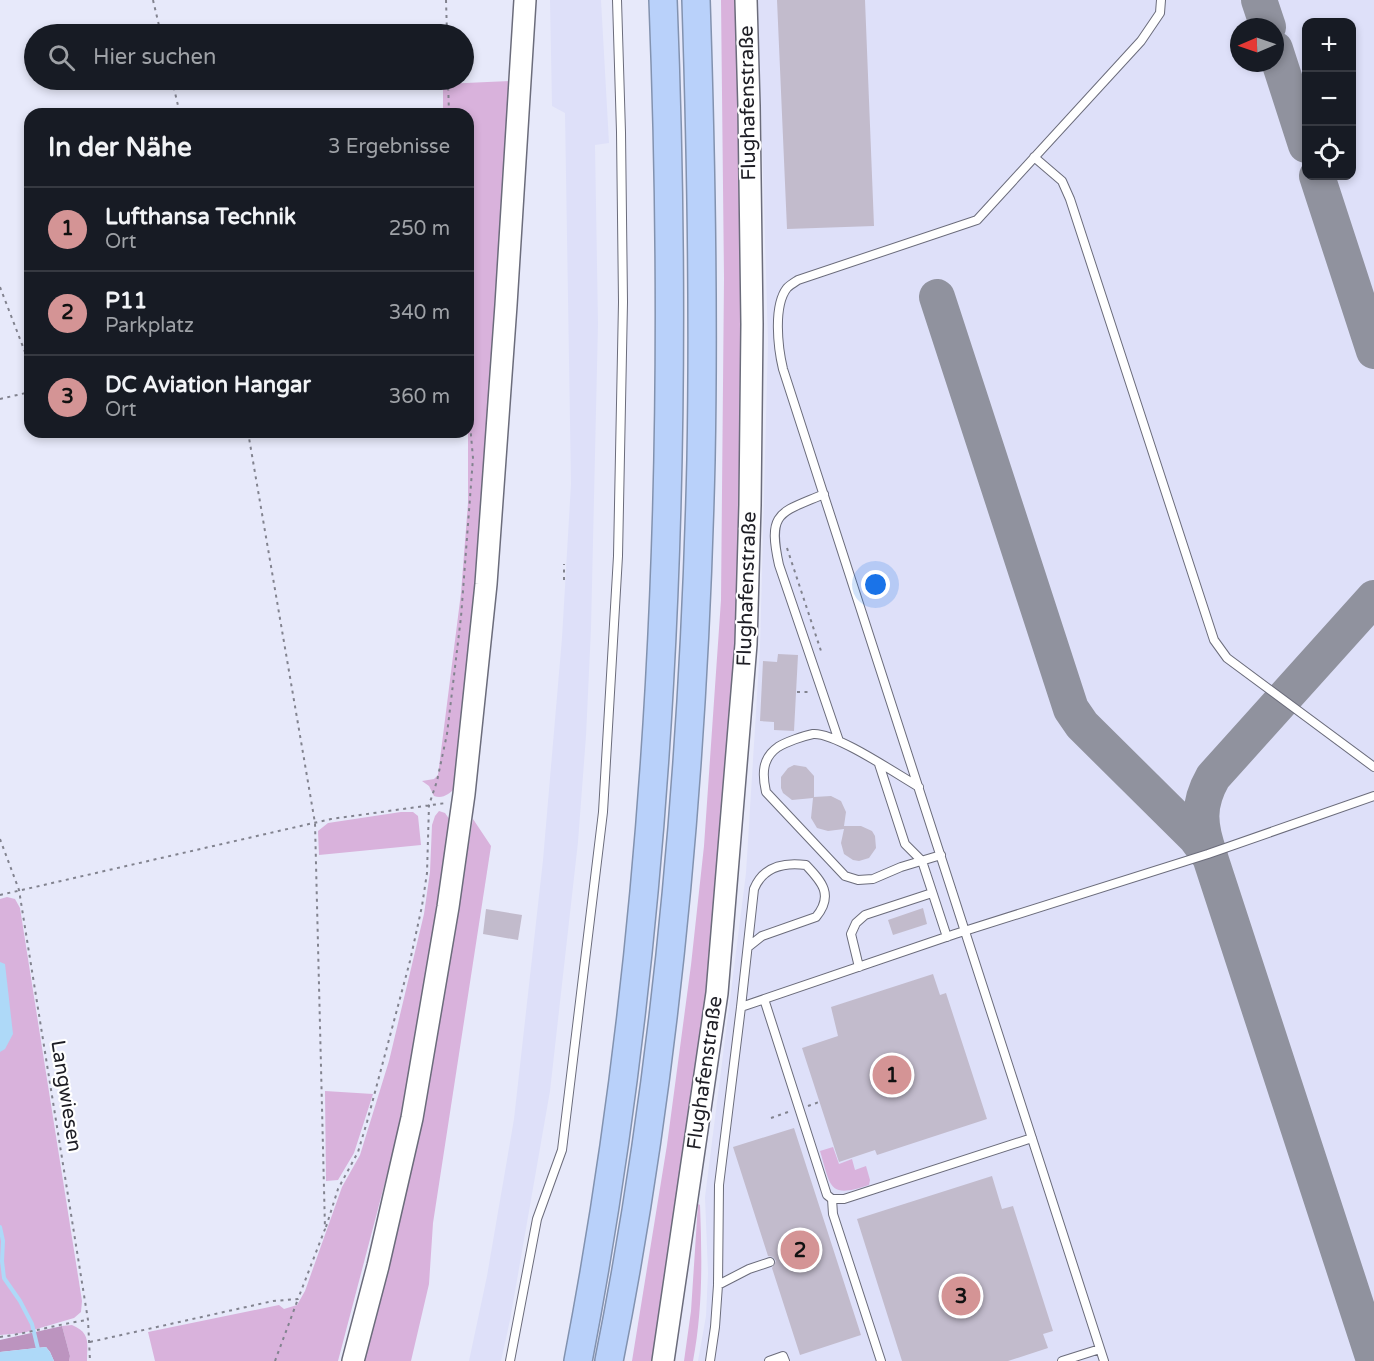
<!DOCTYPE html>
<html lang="de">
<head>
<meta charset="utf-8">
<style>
	body { margin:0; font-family:"Varela Round",sans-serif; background:#242831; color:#f1f3f6 }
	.controls { position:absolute; right:18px; top:18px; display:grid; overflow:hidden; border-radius:12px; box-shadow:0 3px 9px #0003 }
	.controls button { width:54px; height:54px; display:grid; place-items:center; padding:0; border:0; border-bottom:2px solid #363941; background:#171b24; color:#f1f3f6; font:30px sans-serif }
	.compass { position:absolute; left:1230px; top:18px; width:54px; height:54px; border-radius:50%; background:#171b24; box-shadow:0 3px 9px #0003; rotate:268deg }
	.you { position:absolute; left:876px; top:585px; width:21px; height:21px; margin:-15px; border:4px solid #fff; border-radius:50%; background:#1a73e8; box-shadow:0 0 0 9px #1a73e833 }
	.badge { display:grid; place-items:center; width:39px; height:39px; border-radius:50%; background:#d49495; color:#111; font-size:20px; font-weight:700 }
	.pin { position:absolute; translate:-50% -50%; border:3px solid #fff; box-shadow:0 2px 6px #0006 }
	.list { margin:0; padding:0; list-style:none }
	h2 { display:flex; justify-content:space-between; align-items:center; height:78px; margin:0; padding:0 24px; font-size:26px }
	h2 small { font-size:20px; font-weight:400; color:#9ea1a6 }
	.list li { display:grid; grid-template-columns:39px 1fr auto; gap:18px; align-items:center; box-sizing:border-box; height:84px; padding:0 24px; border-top:2px solid #363941 }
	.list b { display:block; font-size:22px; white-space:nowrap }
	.list p { margin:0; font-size:20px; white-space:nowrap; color:#9ea1a6 }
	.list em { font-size:20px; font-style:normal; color:#9ea1a6 }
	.icon { flex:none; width:33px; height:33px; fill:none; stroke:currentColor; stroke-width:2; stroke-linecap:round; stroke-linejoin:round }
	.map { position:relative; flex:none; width:1374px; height:1361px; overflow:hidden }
	.search { position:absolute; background:#171b24; box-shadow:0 3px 9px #0003; left:24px; top:24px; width:450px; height:66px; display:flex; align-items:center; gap:15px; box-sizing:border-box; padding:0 21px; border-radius:33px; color:#9ea1a6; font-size:22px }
	.panel { position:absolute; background:#171b24; box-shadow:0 3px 9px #0003; left:24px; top:108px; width:450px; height:330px; border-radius:18px }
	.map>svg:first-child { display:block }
</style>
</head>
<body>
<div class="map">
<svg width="1374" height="1361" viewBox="0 0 1374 1361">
	<rect width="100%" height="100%" fill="#e7e9fa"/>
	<path fill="#dee0f9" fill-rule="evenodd" d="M550,0H601L609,143L595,145L598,324L591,629L586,736L578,842L550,1091L510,1320L501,1361H469L487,1276L514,1119L543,860L562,638L571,484L565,113L552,106Z
		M758,0H1374V1361H698L706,1316L708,1273L705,1197L746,873L760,647L768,342ZM1306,22H1352V176H1306ZM1239,27H1275V63H1239Z"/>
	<path fill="#d9b2dc" d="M721,0H739L744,373L740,620L721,895L654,1361H632L667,1145L691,965L704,846L721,600L724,278Z
		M510,81L477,579L455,788C449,794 443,799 434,796L429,786L422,781L434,779L438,775L461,593L468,503V114H443V84Z
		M439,811L445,813L452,823L404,1110L338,1361H155L148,1332L279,1305L284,1309L297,1305L305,1291L342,1187L360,1155L389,1061L424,914L430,872L432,825L435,816Z
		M401,812H413L418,816L421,845L319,855L318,831L328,823Z
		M473,819L491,846L433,1223L429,1284L411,1361H364L387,1273L428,1079Z
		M7,897L15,899L20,908L82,1301L81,1312L74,1318L23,1333L0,1335V899Z
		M325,1091L373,1094L354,1153L338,1180L326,1181Z
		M833,1147L839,1164L852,1159L855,1170L866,1166L870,1180L869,1185C828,1199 831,1187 820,1151Z
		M698,1204L700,1205C702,1257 703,1309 693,1361H684L691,1311Z
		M72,1325C91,1333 87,1343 87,1361H69L70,1356L62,1326Z"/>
	<path fill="#bc94bf" d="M62,1326L70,1356L69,1361H54L50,1352L46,1347L0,1352V1340Z"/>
	<path fill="#aed9f8" d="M0,962L5,964L13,1034L5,1049L0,1052Z
		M46,1347L50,1352L54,1361H0V1352Z"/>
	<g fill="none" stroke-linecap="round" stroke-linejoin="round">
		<path stroke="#aed9f8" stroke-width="4" d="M0,1227L3,1241L2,1261L4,1278L20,1301L32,1324L38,1349L33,1361"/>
		<path stroke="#90929e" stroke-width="36" d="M1259,0L1268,27
			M1275,49L1306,145
			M1317,176L1374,351
			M937,297L1071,709L1082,725L1196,838L1210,857L1374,1360
			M1210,856C1199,826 1197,805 1213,777L1374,598"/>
	</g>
	<path fill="#c2bbcc" d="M777,0H865L874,226L787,229Z
		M778,654L798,655L794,731L774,730V722L760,721L763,661L777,662Z
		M794,765L806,767L814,776V797L831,796L841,801L846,812L844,826H861L872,831L875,836L876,848L869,858L859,861L853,860L844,854L841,843L844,829L828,831L817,828L811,818L813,798L792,800L783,793L781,788V777L788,768Z
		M923,908L927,924L893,935L888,920Z
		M486,909L522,915L518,940L483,934Z
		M933,974L940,995L946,993L987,1119L877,1155L875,1150L839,1162L802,1048L838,1036L831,1007Z
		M794,1128L861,1335L800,1355L772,1268L776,1261L773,1257L768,1256L733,1147Z
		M992,1176L1002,1209L1013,1206L1053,1331L1043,1334L1048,1348L1008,1361H902L857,1219Z"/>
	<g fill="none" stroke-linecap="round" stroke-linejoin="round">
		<defs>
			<path id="service" d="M1034,157L1062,181L1070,199L1214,640L1227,658L1374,767
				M824,494C780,513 767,511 779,565L839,741
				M879,764L905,844L922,861L947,937
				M919,787C898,775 835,732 813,734C803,736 786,742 778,747C762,758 762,774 766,792L845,876L858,880L873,879L901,867L941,855
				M859,967L851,934L856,923L865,915L932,893
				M764,999L827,1195L832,1199L833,1214L881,1361
				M741,1007L955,934L1208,854L1374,796
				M832,1199H844L1032,1138
				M718,1285L749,1269L770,1262
				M510,1361L537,1219L562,1150L603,812L618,556L623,302L621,132L617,0
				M710,1361L715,1327L718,1285L719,1185L741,1007L754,889C763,867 783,862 806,865C822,882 834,895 816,917L762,936L748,947
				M769,1361L783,1356L785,1361
				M1062,1361L1100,1349
				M1104,1361L783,369C778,348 773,306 787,288C790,285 795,282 798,280L977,220L1141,41L1160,13L1161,0"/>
			<path id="secondary" d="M353,1361L378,1266L412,1118L448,907L464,794L486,584L506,305L525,0
				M663,1361L717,993L746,644L750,505L752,324L749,106L746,0"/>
			<path id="motorway" d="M578,1361C664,914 681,454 663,0
				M609,1361C668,1065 694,762 701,460C704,307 701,153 696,0"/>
		</defs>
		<use href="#service" stroke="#6b6c7b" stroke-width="10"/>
		<use href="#secondary" stroke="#6b6c7b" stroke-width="24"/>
		<use href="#motorway" stroke="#8292af" stroke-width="30"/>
		<path stroke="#82838f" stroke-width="2" stroke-dasharray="3 4.5" stroke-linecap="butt" d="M153,0L161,34
			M446,0L447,34
			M172,80L180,114
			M448,80L449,114
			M0,287L30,365
			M0,399L30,392
			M787,548L821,651
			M564,580V564
			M797,692H812
			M0,839L19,890L88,1320L90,1361
			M0,895L331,819L446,803
			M808,1106L819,1102
			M771,1118L791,1111
			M326,1227L338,1189L358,1152L367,1122L410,961L422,906L427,873L429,805L437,781L447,734L461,617L473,458L468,401
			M0,1337C30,1333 58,1324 88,1320
			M90,1342L273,1301L298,1299L325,1229L315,823L248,432
			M275,1361L298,1299"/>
		<use href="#service" stroke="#fff" stroke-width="8"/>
		<use href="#secondary" stroke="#fff" stroke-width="21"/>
		<use href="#motorway" stroke="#b9d1fa" stroke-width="27"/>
	</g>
	<g text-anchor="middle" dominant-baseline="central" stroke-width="4.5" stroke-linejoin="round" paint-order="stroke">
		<g font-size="20" fill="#1d1d24" stroke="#fff">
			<text transform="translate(748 103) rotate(-91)">Flughafenstraße</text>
			<text transform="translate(747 589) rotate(-88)">Flughafenstraße</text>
			<text transform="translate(705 1073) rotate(-82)">Flughafenstraße</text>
			<text transform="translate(66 1096) rotate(81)">Langwiesen</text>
		</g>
	</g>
</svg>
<div class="controls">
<button>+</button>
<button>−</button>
<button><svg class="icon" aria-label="locate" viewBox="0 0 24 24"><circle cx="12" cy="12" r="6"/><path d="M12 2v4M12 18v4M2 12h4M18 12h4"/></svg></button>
</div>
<svg class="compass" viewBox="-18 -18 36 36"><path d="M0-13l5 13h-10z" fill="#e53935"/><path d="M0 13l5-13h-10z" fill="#9ea1a6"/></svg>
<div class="you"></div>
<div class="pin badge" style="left:892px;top:1075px">1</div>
<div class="pin badge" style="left:800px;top:1250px">2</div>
<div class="pin badge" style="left:961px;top:1296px">3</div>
<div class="search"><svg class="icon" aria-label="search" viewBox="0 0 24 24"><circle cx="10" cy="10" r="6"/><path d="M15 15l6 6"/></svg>Hier suchen</div>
<section class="panel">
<h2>In der Nähe<small>3 Ergebnisse</small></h2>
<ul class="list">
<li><span class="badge">1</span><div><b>Lufthansa Technik</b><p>Ort</p></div><em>250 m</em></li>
<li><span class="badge">2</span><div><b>P11</b><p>Parkplatz</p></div><em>340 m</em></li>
<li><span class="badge">3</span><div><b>DC Aviation Hangar</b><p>Ort</p></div><em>360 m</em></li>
</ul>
</section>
</div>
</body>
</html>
